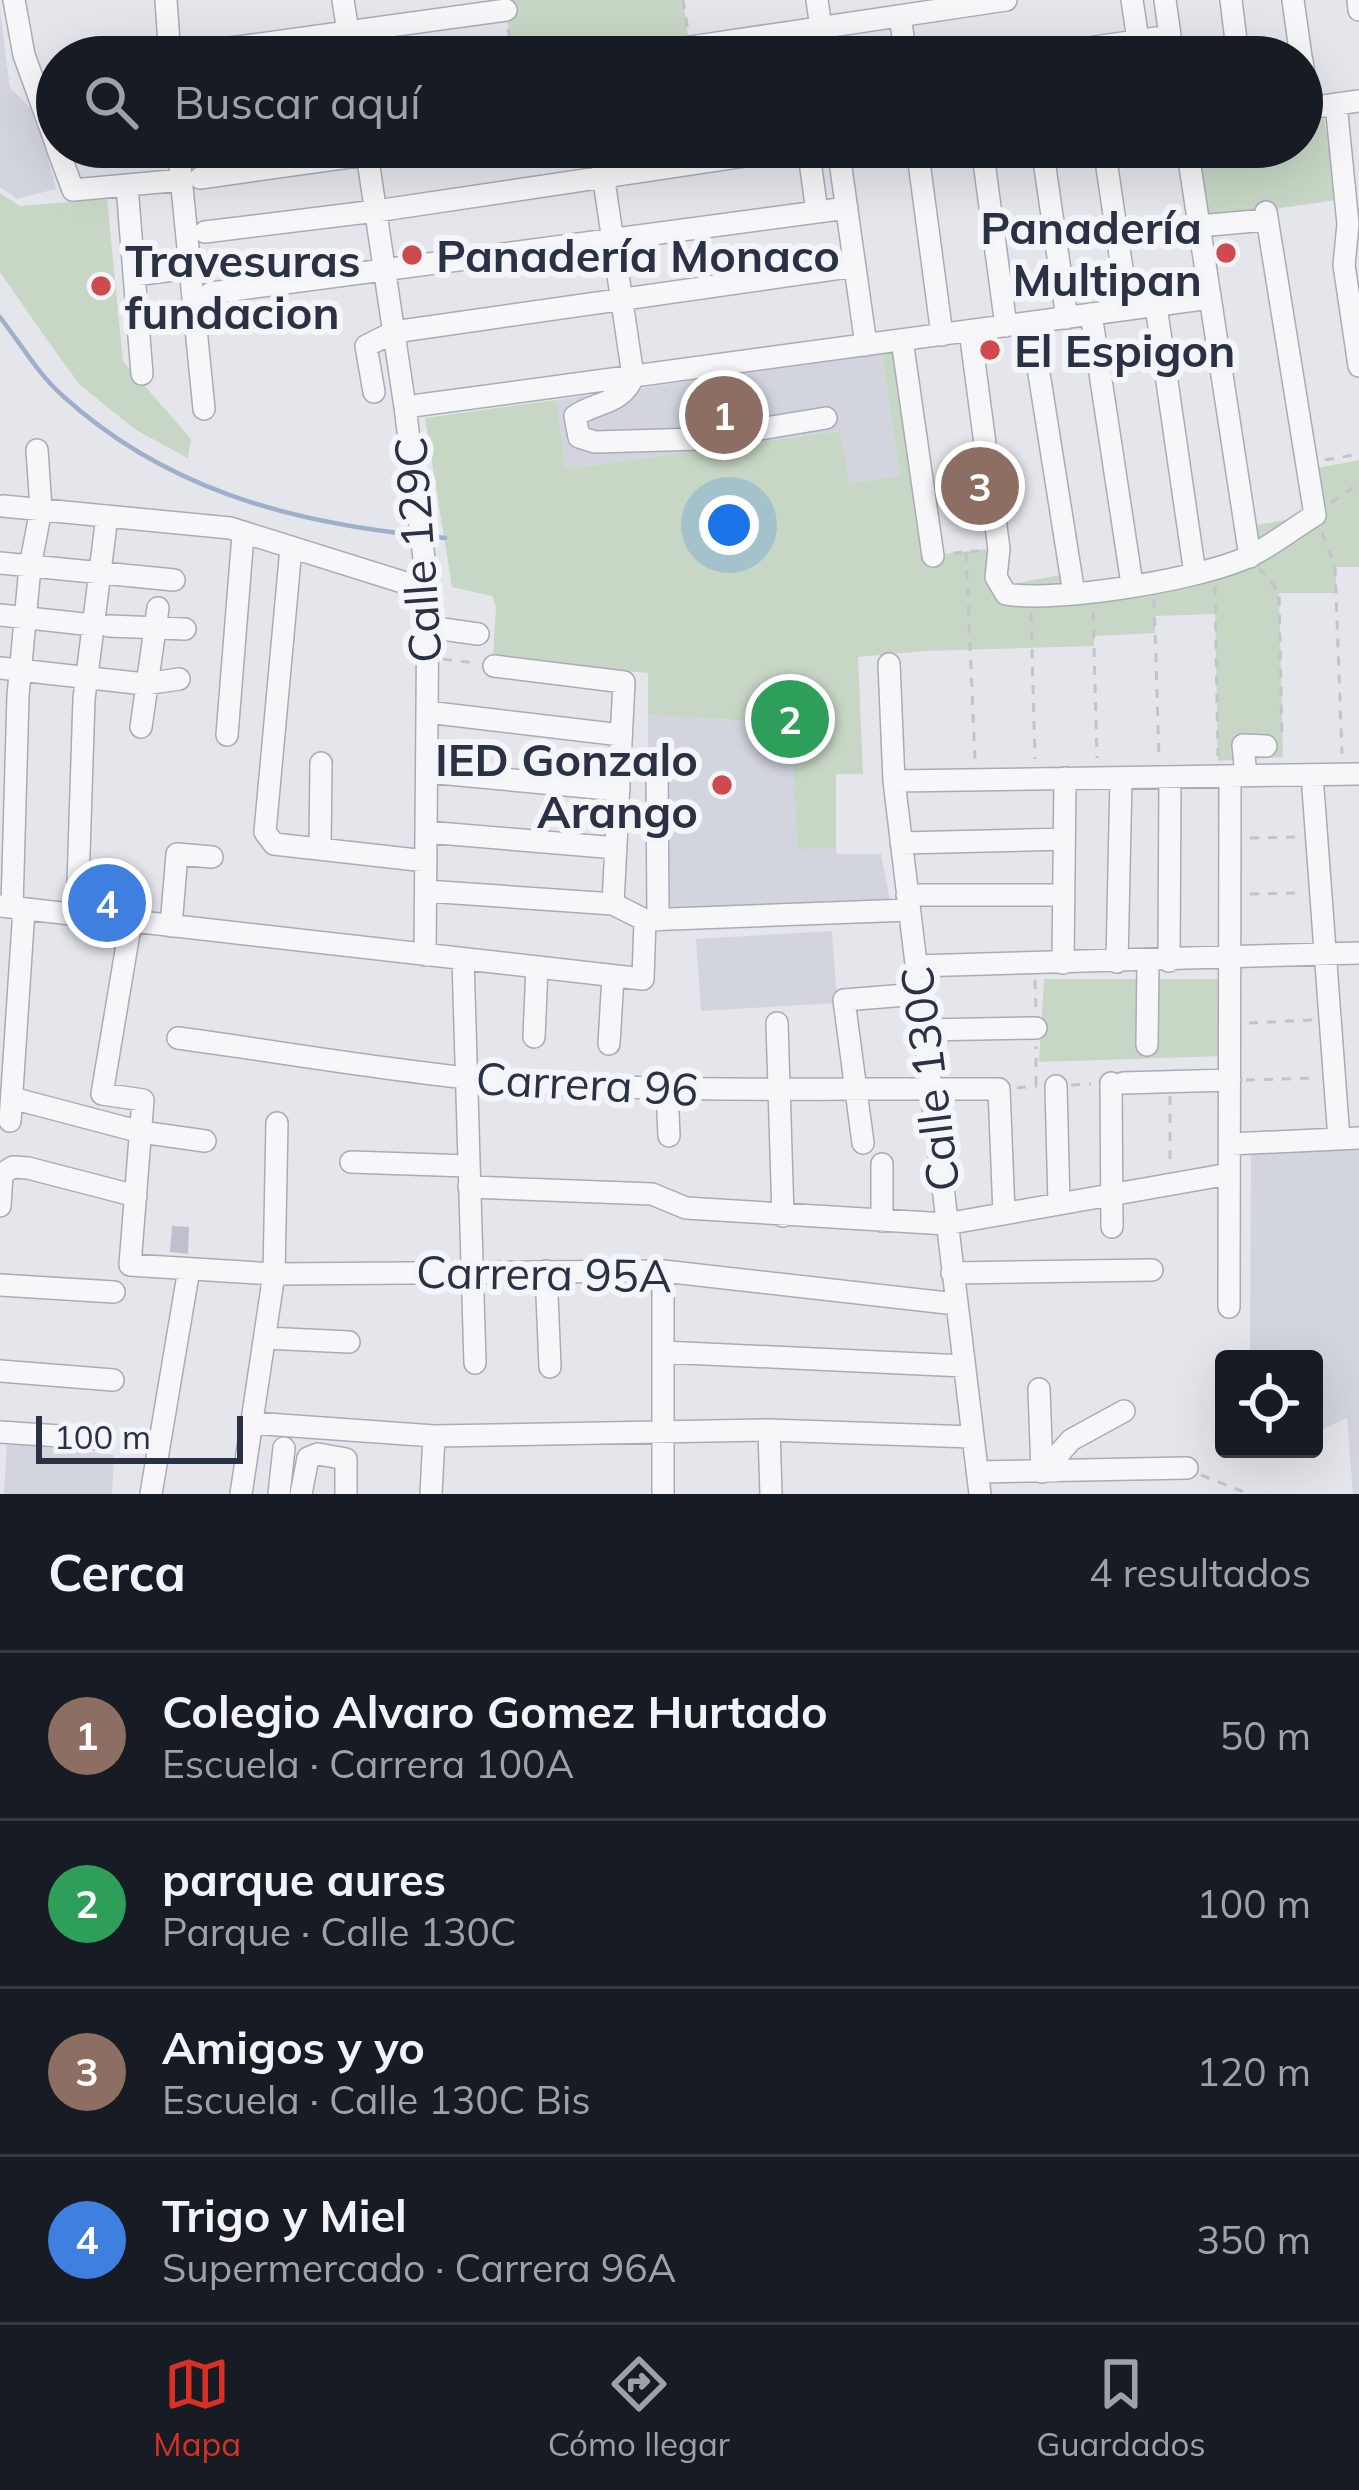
<!DOCTYPE html>
<html lang="es">
<head>
<meta charset="utf-8">
<style>
	body { margin:0; font-family:Mulish,sans-serif; background:#20242c; color:#f1f3f6 }
	.controls { position:absolute; right:36px; bottom:36px; display:grid; overflow:hidden; border-radius:12px; box-shadow:0 12px 48px #0002 }
	.controls button { width:108px; height:108px; display:grid; place-items:center; padding:0; border:0; border-bottom:3px solid #363941; background:#171b24; color:#f1f3f6; font:60px sans-serif }
	.scale { position:absolute; left:36px; bottom:30px; width:207px; box-sizing:border-box; padding-left:12px; border:6px solid #2b3144; border-top:0; font-size:33px; line-height:42px; white-space:nowrap; color:#2b3144; -webkit-text-stroke:9px #f4f5f9; paint-order:stroke }
	.you { position:absolute; left:729px; top:525px; width:42px; height:42px; margin:-30px; border:9px solid #fff; border-radius:50%; background:#1a73e8; box-shadow:0 0 0 18px #1a73e833 }
	.badge { display:grid; place-items:center; width:78px; height:78px; border-radius:50%; background:#d93025; color:#fff; font-size:39px; font-weight:700 }
	.pin { position:absolute; translate:-50% -50%; border:6px solid #fff; box-shadow:0 3px 12px #0006 }
	.list { margin:0; padding:0; list-style:none }
	h2 { display:flex; justify-content:space-between; align-items:center; height:156px; margin:0; padding:0 48px; font-size:51px }
	h2 small { font-size:39px; font-weight:400; color:#9ea1a6 }
	.list li { display:grid; grid-template-columns:78px 1fr auto; gap:36px; align-items:center; box-sizing:border-box; height:168px; padding:0 48px; border-top:3px solid #363941 }
	.list b { display:block; font-size:45px; white-space:nowrap }
	.list p { margin:0; font-size:39px; white-space:nowrap; color:#9ea1a6 }
	.list em { font-size:39px; font-style:normal; color:#9ea1a6 }
	.icon { flex:none; width:66px; height:66px; fill:none; stroke:currentColor; stroke-width:2; stroke-linecap:round; stroke-linejoin:round }
	.map { position:relative; flex:none; width:1359px; height:1494px; overflow:hidden }
	.search { position:absolute; background:#171b24; box-shadow:0 12px 48px #0002; left:36px; right:36px; top:36px; height:132px; display:flex; align-items:center; gap:30px; box-sizing:border-box; padding:0 42px; border-radius:66px; color:#9ea1a6; font-size:45px }
	.sheet { height:828px; background:#171b24 }
	nav { display:flex; justify-content:space-around; align-items:center; box-sizing:border-box; height:168px; border-top:3px solid #363941; background:#171b24; font-size:33px; color:#9ea1a6 }
	nav a { display:grid; justify-items:center; gap:6px }
	nav .on { color:#d93025 }
	.map>svg:first-child { display:block }
</style>
</head>
<body>
<div class="map">
<svg width="1359" height="1494" viewBox="0 0 1359 1494">
	<rect width="100%" height="100%" fill="#e4e6ec"/>
	<path fill="#d2d5de" d="M0,11L10,88L36,113L56,189L17,199L0,187Z
		M882,354L900,476L848,483L840,431L566,469L556,400Z
		M648,715L792,723L797,848H836L837,854H881L890,901L650,911Z
		M832,931L837,1003L701,1011L696,939Z
		M1359,1143V1494H1353L1347,1418L1314,1434V1359H1250L1251,1144Z
		M7,1443L114,1455L112,1494H4Z"/>
	<path fill="#c7d6c5" d="M504,0H683L691,57H513Z
		M1324,119L1337,200L1209,218L1198,147H1302V122Z
		M0,193L20,206L107,199L123,361L191,439L188,458L136,430L80,385L45,337L0,272Z
		M904,353L934,555L1005,547L1002,586L1071,573L1074,593L1195,574L1193,559L1249,557L1245,527L1314,515L1307,470L1359,460V567H1336V593H1279L1283,757L1218,761L1215,614L1155,616V633L1094,636V646L924,651L858,657L863,774H836V848L797,849L792,723L648,715V673L493,658L496,607L492,596L452,587L425,418L556,400L566,469L840,431L849,483L900,476L882,354Z
		M1044,979H1226L1223,1056L1039,1062Z"/>
	<g fill="none" stroke-linecap="round" stroke-linejoin="round">
		<path stroke="#9fafcb" stroke-width="4.5" d="M0,317C20,343 39,375 63,396C163,487 285,521 416,535
			M427,536L445,538"/>
	</g>
	<path fill="#bec1cc" d="M1232,241L1235,262L1220,264L1217,244Z
		M93,883L115,885L113,904L92,901Z
		M172,1226L189,1227L188,1254L170,1252Z"/>
	<g fill="none" stroke-linecap="round" stroke-linejoin="round">
		<defs>
			<path id="minor" d="M14,0L24,55L57,146
				M166,0L170,57
				M343,0L352,57
				M817,0L825,57
				M1132,0L1138,40
				M1165,0L1173,57
				M1231,0L1238,57
				M1293,0L1301,57
				M1358,0L1359,10
				M900,16L906,57
				M690,47L1006,0
				M187,54L506,10
				M1027,57L1170,36
				M1302,61L1309,108
				M1336,104L1348,224L1344,265L1359,366
				M1302,109L1359,101
				M57,147L73,190L182,180
				M178,147L204,409
				M366,147L405,407L428,590L425,955
				M599,147L633,376C624,404 595,402 575,416L579,437L595,442L699,439L826,418
				M808,147L817,212
				M838,147L866,345
				M917,147L942,335
				M982,147L1006,326
				M1042,147L1067,318
				M1104,147L1128,309
				M1187,147L1250,557
				M200,178L421,147
				M127,186L142,374
				M1199,226L1266,220
				M205,232L376,211L805,147
				M134,275L190,268
				M211,293L847,208
				M1156,306L1195,574
				M1091,314L1132,584
				M1031,323L1074,594
				M970,331L999,549L996,577L1006,594C1057,603 1205,579 1252,555C1274,544 1294,528 1315,515L1266,212
				M902,340L933,556
				M374,392L366,346L394,332L855,266
				M405,407L1210,298
				M3,506L230,528L428,590
				M291,548L265,832L274,844L426,861
				M0,563L174,580
				M0,615L93,625
				M109,626L185,629
				M428,627L478,634
				M889,664L894,781L980,1494
				M494,666L624,682L613,904
				M0,668L145,684L179,679
				M427,712L621,735
				M141,727L158,608
				M227,735L243,535
				M657,768L658,920
				M427,772L619,790
				M1312,775L1339,1139
				M1246,776L1243,745L1266,746
				M894,781L1359,774
				M426,832L616,848
				M901,843L1064,839
				M320,847L321,763
				M426,891L613,904L645,920L909,910
				M907,895H1063
				M0,906L643,979L645,920
				M12,907L18,696L30,567L41,509L37,450
				M77,915L84,699L107,516
				M131,921L102,1094L143,1100L130,1265L274,1274L663,1271L956,1304
				M171,926L177,854L212,857
				M463,959L475,1363
				M1169,961L1170,777
				M1117,962L1121,778
				M1063,963L1065,778
				M916,966L1359,953
				M777,1023L783,1216
				M923,1030L1036,1028
				M534,1037L537,967
				M178,1038C274,1051 371,1068 468,1078C645,1094 822,1088 999,1089L1004,1213
				M609,1044L613,976
				M1147,1045L1148,961
				M1111,1083L1112,1227
				M1123,1083L1230,1080
				M1056,1086L1059,1204
				M667,1089L669,1136
				M12,1098L141,1132L205,1141
				M10,1121L24,909
				M863,1143L844,1000L919,994
				M1230,1144L1359,1138
				M351,1162L468,1166
				M0,1175L13,1167L28,1168L136,1196
				M469,1187L652,1194L686,1208L946,1224L1229,1174
				M0,1206L2,1174
				M882,1221V1164
				M546,1271L550,1367
				M952,1273L1152,1270
				M0,1285L114,1292
				M1229,1307L1230,776
				M265,1338L349,1342
				M663,1352L964,1366
				M0,1371L113,1380
				M1039,1389L1042,1472
				M252,1423L434,1436L769,1430L973,1437
				M769,1430L771,1494
				M0,1432L104,1439
				M1056,1471V1457L1071,1440L1124,1411
				M977,1472L1187,1468
				M151,1494L189,1269
				M241,1494L274,1274L277,1123
				M279,1494L284,1448
				M301,1494L308,1458L318,1454L346,1459V1494
				M431,1494L434,1436
				M663,1494V1271"/>
		</defs>
		<use href="#minor" stroke="#a9acb6" stroke-width="24"/>
		<path stroke="#c2c4cb" stroke-width="3" stroke-dasharray="9 9" stroke-linecap="butt" d="M683,0L688,31
			M508,29L513,57
			M1325,460L1359,454
			M1331,503L1359,483
			M1322,533L1335,566L1342,754
			M966,552L975,760
			M953,553L979,551
			M1259,568L1279,592L1282,737
			M1215,586L1218,756
			M1154,599L1159,757
			M1093,612L1097,758
			M1031,613L1035,759
			M443,659L475,663
			M1250,838L1300,837
			M1250,894L1300,893
			M1035,980L1036,1013
			M1249,1023L1312,1020
			M1246,1080L1315,1078
			M1036,1085V1046
			M1071,1085L1091,1084
			M1017,1088L1037,1086
			M1170,1096V1165
			M1201,1475L1249,1494"/>
		<use href="#minor" stroke="#f7f7fa" stroke-width="21"/>
	</g>
	<g fill="#cf4a4f" stroke="#f4f5f9" stroke-width="4.5">
		<circle cx="1226" cy="253" r="12"/>
		<circle cx="412" cy="255" r="12"/>
		<circle cx="101" cy="286" r="12"/>
		<circle cx="990" cy="350" r="12"/>
		<circle cx="722" cy="785" r="12"/>
	</g>
	<g text-anchor="middle" dominant-baseline="central" stroke-width="12" stroke-linejoin="round" paint-order="stroke">
		<g font-size="45" font-weight="bold" fill="#2b3144" stroke="#f4f5f9" text-anchor="start">
			<text x="1202" y="227" text-anchor="end">Panadería<tspan x="1202" dy="52">Multipan</tspan></text>
			<text x="436" y="255">Panadería Monaco</text>
			<text x="125" y="260">Travesuras<tspan x="125" dy="52">fundacion</tspan></text>
			<text x="1014" y="350">El Espigon</text>
			<text x="698" y="759" text-anchor="end">IED Gonzalo<tspan x="698" dy="52">Arango</tspan></text>
		</g>
		<g font-size="45" fill="#2b3144" stroke="#f4f5f9">
			<text transform="translate(417 550) rotate(-94)">Calle 129C</text>
			<text transform="translate(929 1079) rotate(-97)">Calle 130C</text>
			<text transform="translate(587 1083) rotate(3)">Carrera 96</text>
			<text transform="translate(544 1273) rotate(1)">Carrera 95A</text>
		</g>
	</g>
</svg>
<div class="controls">
<button><svg class="icon" aria-label="locate" viewBox="0 0 24 24"><circle cx="12" cy="12" r="6"/><path d="M12 2v4M12 18v4M2 12h4M18 12h4"/></svg></button>
</div>
<div class="scale">100 m</div>
<div class="you"></div>
<div class="pin badge" style="left:724px;top:415px;background:#8d6e63">1</div>
<div class="pin badge" style="left:790px;top:719px;background:#2e9e5b">2</div>
<div class="pin badge" style="left:980px;top:486px;background:#8d6e63">3</div>
<div class="pin badge" style="left:107px;top:903px;background:#3f7fe0">4</div>
<div class="search"><svg class="icon" aria-label="search" viewBox="0 0 24 24"><circle cx="10" cy="10" r="6"/><path d="M15 15l6 6"/></svg>Buscar aquí</div>
</div>
<section class="sheet">
<h2>Cerca<small>4 resultados</small></h2>
<ul class="list">
<li><span class="badge" style="background:#8d6e63">1</span><div><b>Colegio Alvaro Gomez Hurtado</b><p>Escuela · Carrera 100A</p></div><em>50 m</em></li>
<li><span class="badge" style="background:#2e9e5b">2</span><div><b>parque aures</b><p>Parque · Calle 130C</p></div><em>100 m</em></li>
<li><span class="badge" style="background:#8d6e63">3</span><div><b>Amigos y yo</b><p>Escuela · Calle 130C Bis</p></div><em>120 m</em></li>
<li><span class="badge" style="background:#3f7fe0">4</span><div><b>Trigo y Miel</b><p>Supermercado · Carrera 96A</p></div><em>350 m</em></li>
</ul>
</section>
<nav>
<a class="on"><svg class="icon" aria-label="map" viewBox="0 0 24 24"><path d="M3 6l6-2 6 2 6-2v14l-6 2-6-2-6 2zM9 4v14M15 6v14"/></svg>Mapa</a>
<a><svg class="icon" aria-label="directions" viewBox="0 0 24 24"><path d="M12 3l9 9-9 9-9-9zM9 14v-3h6M13 9l2 2-2 2"/></svg>Cómo llegar</a>
<a><svg class="icon" aria-label="saved" viewBox="0 0 24 24"><path d="M7 4h10v16l-5-4-5 4z"/></svg>Guardados</a>
</nav>
</body>
</html>
